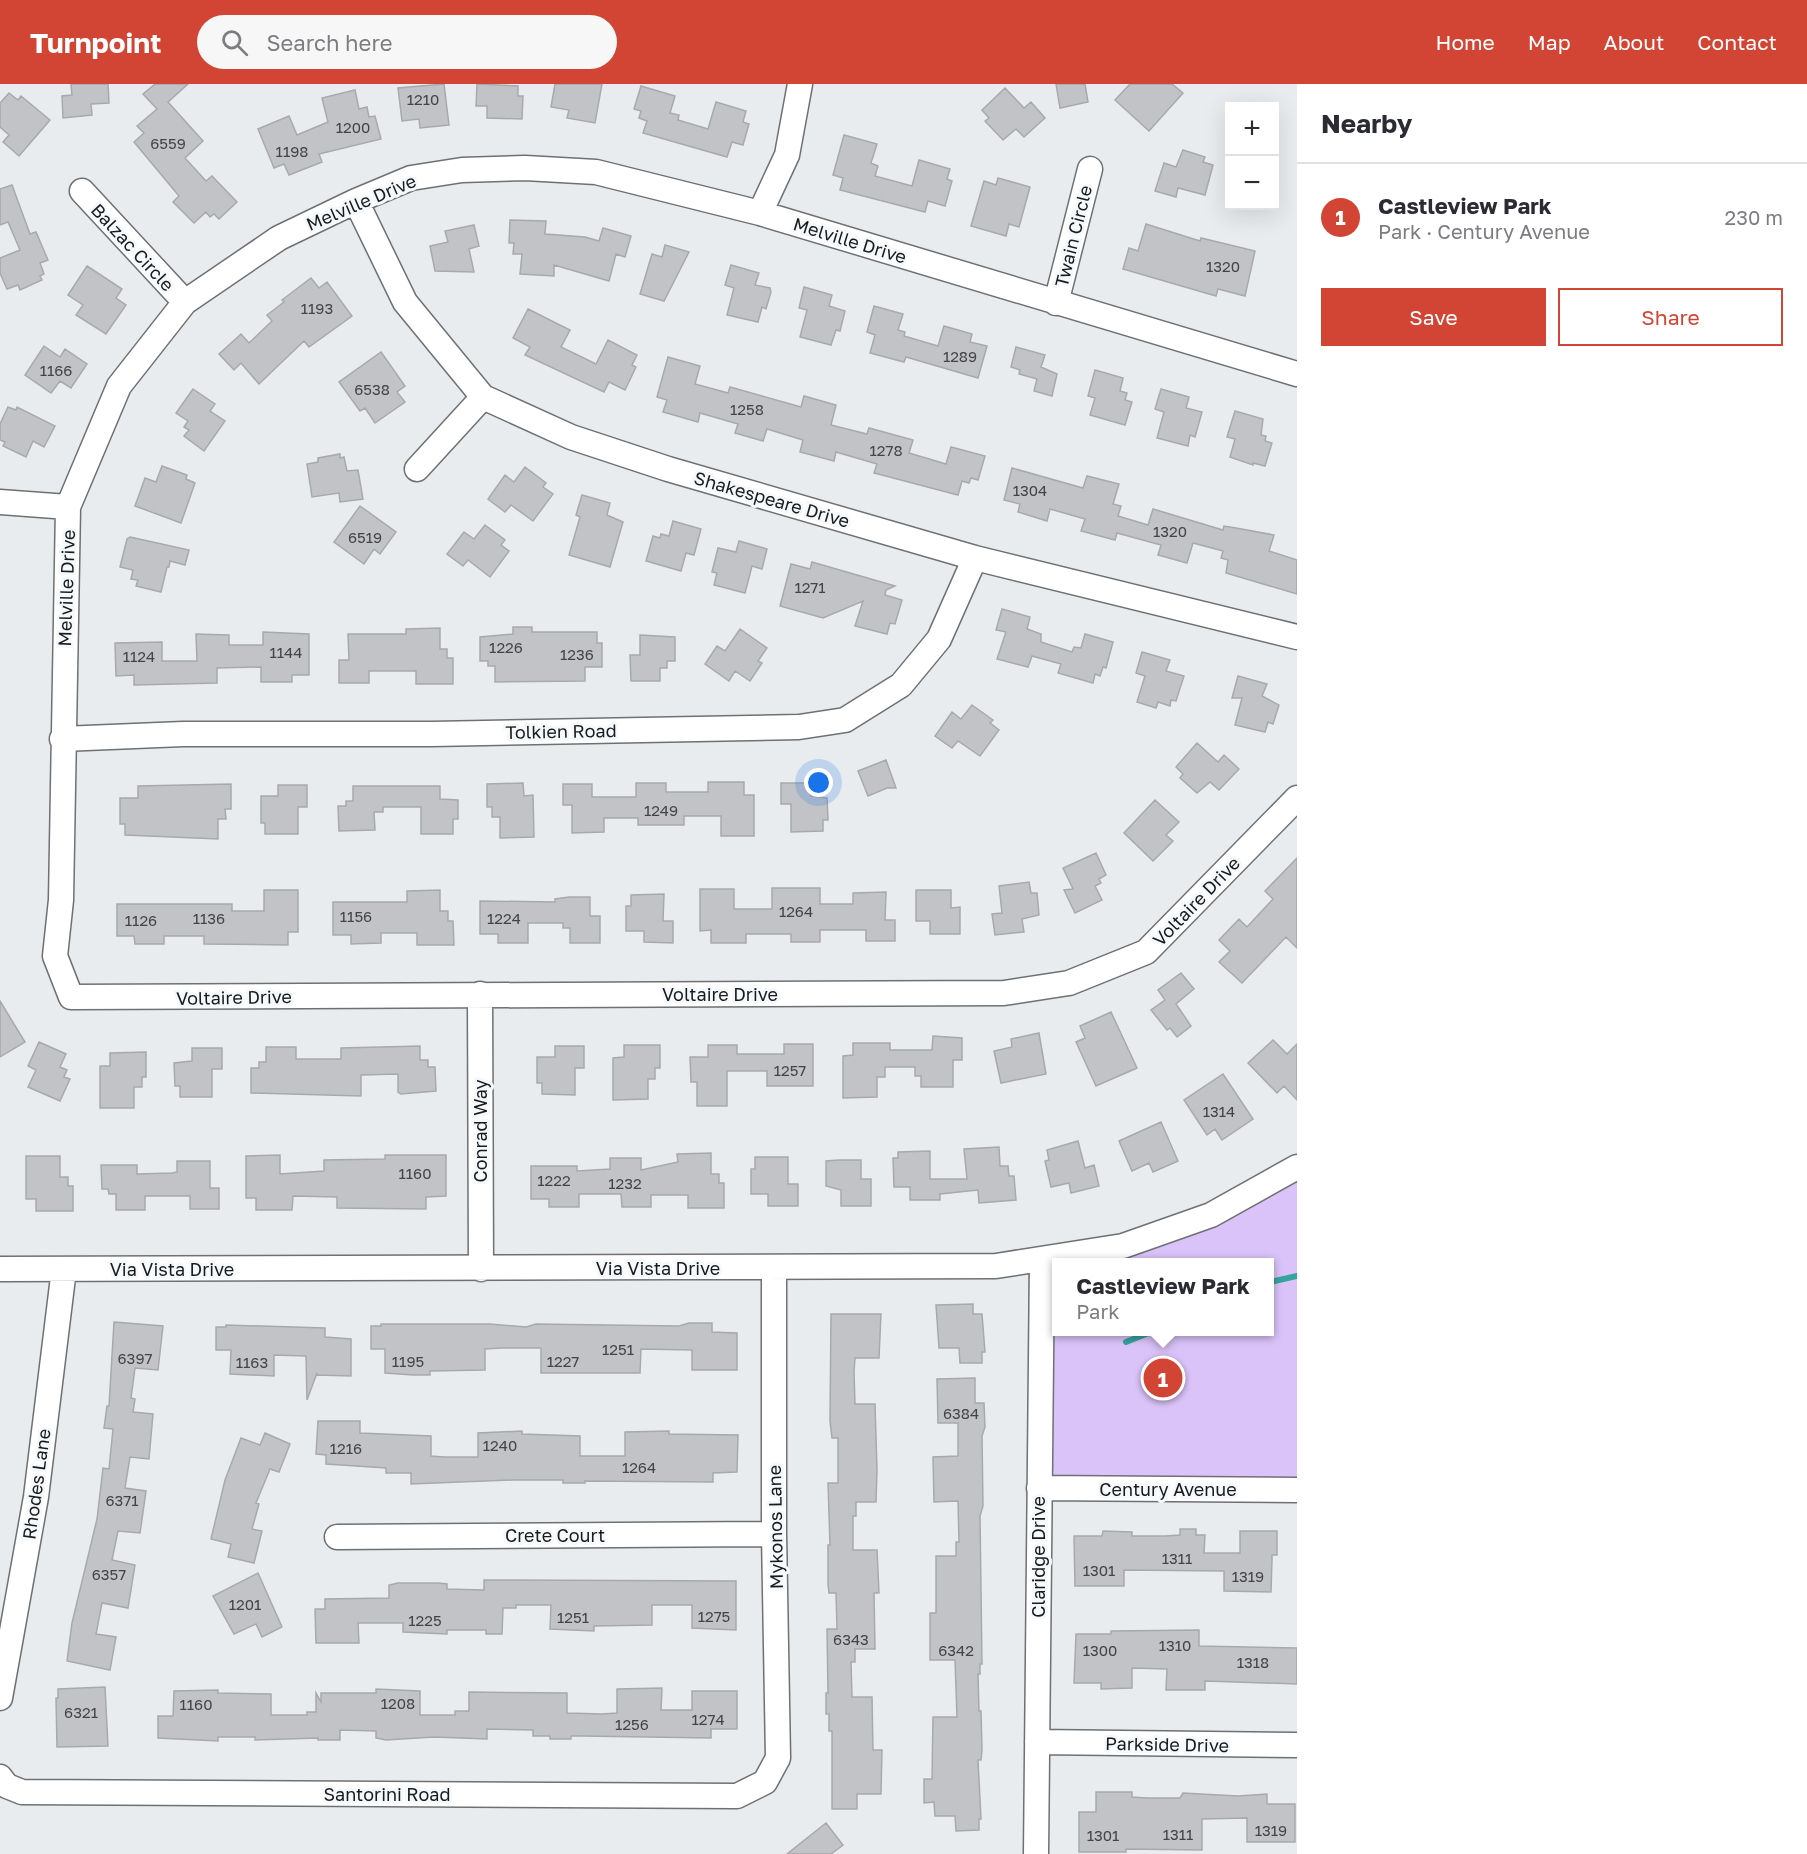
<!DOCTYPE html>
<html lang="en">
<head>
<meta charset="utf-8">
<style>
	body { margin:0; font-family:"Golos Text",sans-serif; background:#f7f7f7; color:#2b2b33 }
	.controls { position:absolute; right:18px; top:18px; display:grid; overflow:hidden; border-radius:0px; box-shadow:0 6px 24px #0002 }
	.controls button { width:54px; height:54px; display:grid; place-items:center; padding:0; border:0; border-bottom:2px solid #e1e1e2; background:#fff; color:#2b2b33; font:30px sans-serif }
	.you { position:absolute; left:819px; top:699px; width:21px; height:21px; margin:-15px; border:4px solid #fff; border-radius:50%; background:#1a73e8; box-shadow:0 0 0 9px #1a73e833 }
	.badge { display:grid; place-items:center; width:39px; height:39px; border-radius:50%; background:#d24535; color:#fff; font-size:20px; font-weight:700 }
	.pin { position:absolute; translate:-50% -50%; border:3px solid #fff; box-shadow:0 2px 6px #0006 }
	.popup { position:absolute; left:1052px; top:1174px; width:222px; height:78px; box-sizing:border-box; display:grid; place-content:center; border-radius:0px; background:#fff; filter:drop-shadow(0 2px 4px #0005); font-size:20px; white-space:nowrap; color:#7c7c81 }
	.popup b { font-size:22px; color:#2b2b33 }
	.popup::after { content:''; position:absolute; left:50%; top:100%; margin-left:-12px; border:12px solid transparent; border-top-color:#fff }
	.list { margin:0; padding:0; list-style:none }
	h2 { display:flex; justify-content:space-between; align-items:center; height:78px; margin:0; padding:0 24px; font-size:26px }
	h2 small { font-size:20px; font-weight:400; color:#7c7c81 }
	.list li { display:grid; grid-template-columns:39px 1fr auto; gap:18px; align-items:center; box-sizing:border-box; height:108px; padding:0 24px; border-top:2px solid #e1e1e2 }
	.list b { display:block; font-size:22px; white-space:nowrap }
	.list p { margin:0; font-size:20px; white-space:nowrap; color:#7c7c81 }
	.list em { font-size:20px; font-style:normal; color:#7c7c81 }
	.actions { display:flex; gap:12px; padding:18px 24px }
	.actions a { flex:1; padding:14px 0; border:2px solid #d24535; border-radius:0px; text-align:center; font-size:21px; color:#d24535 }
	.actions .main { background:#d24535; color:#fff }
	.icon { flex:none; width:33px; height:33px; fill:none; stroke:currentColor; stroke-width:2; stroke-linecap:round; stroke-linejoin:round }
	.map { position:relative; flex:none; width:1297px; height:1770px; overflow:hidden }
	header { display:flex; align-items:center; gap:36px; box-sizing:border-box; height:84px; padding:0 30px; background:#d24535; color:#fff }
	header strong { font-size:28px }
	nav { display:flex; gap:33px; margin-inline-start:auto; font-size:21px }
	.search { width:420px; height:54px; background:#f7f7f7; display:flex; align-items:center; gap:15px; box-sizing:border-box; padding:0 21px; border-radius:33px; color:#7c7c81; font-size:22px }
	main { display:flex }
	aside { flex:1; background:#fff }
	.map>svg:first-child { display:block }
</style>
</head>
<body>
<header>
<strong>Turnpoint</strong>
<div class="search"><svg class="icon" aria-label="search" viewBox="0 0 24 24"><circle cx="10" cy="10" r="6"/><path d="M15 15l6 6"/></svg>Search here</div>
<nav><a>Home</a><a>Map</a><a>About</a><a>Contact</a></nav>
</header>
<main>
<div class="map">
<svg width="1297" height="1770" viewBox="0 0 1297 1770">
	<rect width="100%" height="100%" fill="#e9ecee"/>
	<path fill="#dac3f9" fill-rule="evenodd" d="M1297,1078V1410H1031L1028,1179L1129,1161ZM1056,1178H1270V1248H1056Z"/>
	<g fill="none" stroke-linecap="round" stroke-linejoin="round">
		<path stroke="#36a49e" stroke-width="6" d="M1270,1198L1297,1192
			M1126,1258L1151,1248"/>
	</g>
	<path fill="#c2c3c6" stroke="#a9a9ac" stroke-width="1.5" d="M71,0H108L109,19L91,20L92,31L63,34L62,12L72,11Z
		M155,0H188L168,18L203,57L185,74L206,97L212,92L237,118L219,135L214,130L210,133L206,128L194,139L173,118L179,112L134,58L144,49L137,42L157,25L143,10Z
		M444,0L449,41L420,44L419,35L402,37L398,4Z
		M477,0L518,2V12H523L522,35L487,34V22H476Z
		M555,0H602L595,39L567,34L569,26L551,23Z
		M1056,0H1085L1088,18L1060,24Z
		M1130,0H1172L1183,9L1149,47L1115,16Z
		M641,2L675,12L670,29L679,31L678,36L708,45L716,18L746,27L743,38L749,40L743,61L732,58L727,73L643,49L647,37L639,34L641,27L634,25Z
		M1005,4L1024,24L1031,18L1045,34L1024,53L1016,45L1003,56L985,37L989,34L982,26Z
		M355,6L359,25L367,23L369,33L375,32L381,55L319,70L322,78L289,91L284,80L274,84L258,45L289,32L297,51L328,38L322,14Z
		M9,9L18,16L21,12L50,36L19,72L3,58L9,51L0,43V19Z
		M844,51L877,60L871,79L878,82L875,92L912,102L919,76L950,85L947,95L952,97L945,122L928,117L925,128L840,106L843,94L833,91Z
		M1183,66L1205,73L1203,78L1213,81L1205,111L1178,104L1176,113L1155,107L1164,79L1176,83Z
		M998,94L1030,103L1019,143L1009,140L1006,152L971,142L984,97L996,101Z
		M12,101L30,150L36,148L48,176L40,179L44,190L40,192L42,196L20,206L18,201L7,205L0,189V174L20,166L8,138L0,141V105Z
		M510,136L546,137L545,150L585,153L599,157L603,144L631,152L625,173L616,170L609,197L554,181V192L520,190L522,170H513L514,159H509Z
		M1146,140L1200,157L1201,154L1255,167L1245,212L1218,205L1216,212L1123,185L1129,164L1138,167Z
		M474,141L479,162L469,165L474,188L435,187L430,162L448,158L445,147Z
		M665,161L689,168L664,217L640,210L652,170L662,173Z
		M731,181L759,189L755,201L770,204L771,208L766,225L762,223L758,238L727,231L734,204L725,201Z
		M87,182L122,205L116,214L126,221L106,250L76,231L83,221L68,211Z
		M311,194L319,204L327,198L352,232L309,263L304,257L259,300L241,279L234,286L219,270L241,250L249,259L272,237L267,231L284,218L282,216Z
		M804,203L832,211L829,222L845,227L840,247L836,246L831,261L800,253L807,226L799,224Z
		M874,222L903,230L898,246L905,248L904,252L938,262L944,242L972,250L970,258L987,262L978,294L906,273L904,278L870,269L875,251L867,248Z
		M528,225L570,246L561,263L596,280L608,256L637,271L632,281L636,283L625,306L609,298L604,308L525,271L530,263L513,254Z
		M44,262L60,273L65,265L87,280L71,304L60,297L51,309L25,291Z
		M1016,263L1045,271L1041,283L1057,290L1052,312L1034,307L1037,295L1019,290L1020,286L1011,283Z
		M381,268L405,302L397,308L405,318L375,339L365,324L360,327L339,298Z
		M668,273L700,282L695,300L728,309L730,303L801,323L804,312L836,321L831,341L867,350L869,344L913,356L909,369L946,380L951,363L985,372L978,396L971,394L969,399L962,397L958,411L874,389L877,380L836,368L834,377L800,368L803,356L767,345L763,357L735,349L738,340L700,329L698,338L663,328L667,316L657,313Z
		M1095,286L1123,294L1120,307L1127,309L1125,316L1132,318L1125,341L1090,331L1095,314L1088,312Z
		M193,305L215,320L210,327L225,337L204,367L184,352L189,346L184,343L188,337L176,329Z
		M1161,305L1189,313L1186,324L1202,328L1195,353L1190,351L1188,362L1157,354L1164,328L1155,325Z
		M8,323L16,326L17,323L55,342L44,363L33,357L26,373L3,362L5,358L0,356V340Z
		M1235,327L1263,335L1261,351L1266,352L1265,357L1272,359L1265,382L1253,379V381L1230,373L1235,355L1227,353Z
		M340,370V374L344,373L347,387L358,386L363,415L340,418L339,409L312,413L307,380L318,378V374Z
		M162,382L187,391L186,395L195,399L181,439L135,422L145,394L156,398Z
		M525,383L546,399L543,403L553,410L533,437L511,421L505,428L488,415L505,391L514,398Z
		M1012,384L1083,404L1087,392L1119,400L1113,420L1121,422L1118,432L1148,441L1153,425L1223,446L1224,442L1236,444L1274,451L1269,467L1297,476V510L1226,489L1228,476L1221,474L1223,467L1193,459L1187,479L1158,471L1161,461L1117,449L1115,456L1081,447L1085,435L1050,425L1047,437L1018,428L1020,420L1004,416Z
		M582,411L610,419L607,431L623,438L610,483L569,471L580,433L576,431Z
		M360,422L396,448L380,470L374,465L364,480L334,458Z
		M673,437L701,445L694,471L686,469L681,487L646,477L653,452L660,454L661,450L669,452Z
		M485,441L505,456L501,461L509,467L490,493L468,476L463,482L447,470L464,448L474,455Z
		M130,453L189,466L185,481L170,477L169,483H167L161,508L136,502L138,496L131,495L133,486L120,483L127,455Z
		M739,457L767,465L762,485L752,482L745,509L714,501L717,489L712,488L718,464L736,468Z
		M812,478L895,502L886,506L885,511L902,516L895,540L890,539L887,550L855,542L863,517L823,534L780,522L791,480L810,485Z
		M1002,525L1030,533L1027,545L1041,550V558L1072,568L1074,563L1081,564L1085,550L1113,558L1106,584L1103,583L1100,592L1095,590L1093,599L1058,589L1061,580L1032,572L1028,583L997,575L1006,548L996,546Z
		M513,543H532V548H597V559H602V583H585V597L495,598V582H488V577H480V553L513,550Z
		M440,544V565H447V574H453V600H416V587H369V599H339V576H349L348,550H406V545Z
		M740,545L767,564L758,577L762,579L750,597L735,587L729,597L705,580L717,562L725,567Z
		M263,548L309,550V591H292V598H261V583L217,584V599L134,601V591L116,592L115,559L162,558V577H197L196,550L229,551V561H263Z
		M640,551L675,553V577H667V584H660V597H631L630,571H640Z
		M1142,568L1170,576L1166,587L1184,592L1176,617L1171,616L1170,622L1158,618L1156,624L1137,618L1145,592L1136,589Z
		M1238,592L1267,600L1262,612L1279,621L1273,640L1268,638L1265,648L1235,641L1242,614H1232Z
		M972,621L993,636L990,639L999,646L980,672L958,657L952,664L935,652L952,628L961,635Z
		M1197,659L1218,678L1224,671L1239,685L1219,706L1210,698L1197,709L1180,694L1183,690L1176,683Z
		M886,676L896,704H887L868,712L858,687Z
		M708,698H744V711H754V752H721V732H684V741H638V734H604V748L572,749V721H563V700H592V713H636V699H666V708H708Z
		M523,699L524,712L533,711L534,753L500,754V733H492V723H487V700Z
		M781,699H810L811,712L827,714L828,736H823V747L791,748V720H781Z
		M231,700V725H225L226,735H218V755L125,751V740H120V714H138V702Z
		M278,701H307V723H298V750H265V739H261V712H278Z
		M353,702H440V715L458,716V735H453V750H421V723H383V728H374L375,746L339,747L338,722H346V717H353Z
		M1155,716L1179,738L1166,751L1173,757L1153,777L1124,749Z
		M1096,769L1106,791L1099,795L1101,799L1095,802L1102,816L1075,829L1064,806L1073,805L1063,784Z
		M1297,774V864L1286,853L1242,899L1219,878L1230,867L1219,856L1239,835L1247,843L1273,815L1265,807Z
		M1029,798L1031,809H1037L1039,831L1022,835L1024,848L995,851L992,830L1002,829L999,802Z
		M772,804H820V820H853V809L886,808L885,836H895V857H866V846H820V858H791V850H746V859H711V846L700,847V805H734V825H772Z
		M264,806H298V848H288V861L204,860V852H164V860H135L134,852H117V820H232V827H264Z
		M440,806V827H448V837H453L454,861H417V849H381V859L351,860V851H333V818H407V807Z
		M916,806H951V824L960,823V850H930V837H916Z
		M664,810L663,837H673V859L644,858V847H626V822H631V811Z
		M569,813H590V832H600V859H570V844H563V839H528V859H498V850H480V817L555,818V815Z
		M1181,889L1194,905L1176,920L1191,942L1177,953L1170,944L1167,946L1151,926L1165,916L1158,906Z
		M0,917L25,958L0,973Z
		M1111,928L1137,984L1096,1002L1076,958L1085,954L1080,942Z
		M1039,949L1046,990L1001,999L994,967L1012,963L1011,955Z
		M933,952L962,954V976H953V1003H921V992H915V983H885V993H877V1013L843,1014V972L853,971V959H890V966H932Z
		M1273,956L1287,970L1297,960V1016L1284,1002L1277,1009L1248,979Z
		M39,958L66,970L60,983L67,986L64,993L70,995L60,1017L28,1003L36,986L28,982Z
		M784,960H813V1002H767V987H727V1022H697V998H691L690,973H708V961H737V970H784Z
		M624,961H660V984H655V995H648V1015L613,1016V974L624,973Z
		M420,962V976H428V983H435L436,1007L401,1010L398,1008V990L361,991V1012L251,1009V984H259V978H266V963H296V975H341V964Z
		M555,962H584V984H575V1011L542,1010V999H537V973H555Z
		M192,964H222V985H212V1013H180V1002H175L174,979L192,977Z
		M146,968V993H142V1003H134V1024H100V982H110V969Z
		M1223,990L1253,1035L1222,1056L1215,1045L1207,1051L1184,1016Z
		M1161,1038L1178,1077L1153,1088L1149,1079L1132,1087L1119,1057Z
		M1078,1057L1085,1084L1094,1081L1099,1102L1071,1109L1069,1099L1051,1103L1045,1077L1049,1076L1047,1066Z
		M999,1063L1000,1082H1008L1009,1092H1014L1016,1116L979,1119L978,1106L940,1110V1116H910V1103H894L893,1074H898V1068L930,1067V1095H967L964,1065Z
		M711,1069V1090H719V1099H724V1124H688V1111H651V1123H622L621,1110H579V1123H549V1115H531V1082H577V1087L610,1085V1074H641V1086L678,1078L677,1070Z
		M280,1071V1090L324,1087V1076L385,1075V1071H446V1112L426,1113V1125L337,1124V1113L293,1112L292,1126H256V1114H246V1072Z
		M26,1072H60V1093H68V1102H73V1127H36V1115H26Z
		M755,1073H788V1100H798V1122H768V1110H751V1085H755Z
		M838,1076H861V1095H871V1122H841V1106L826,1102V1077Z
		M177,1077H210V1104H219V1125H190V1112H145V1126H116V1110H109L108,1105H102L101,1081H137V1090L172,1089L177,1088Z
		M973,1220V1230H982L985,1268H982V1279H960L959,1264H939L936,1221Z
		M831,1230H881L879,1274H855L854,1288L855,1320H875L877,1386L876,1418H856V1432H853V1466H877L879,1509H874L875,1565H855V1578H851L852,1613H872L873,1666H882L881,1710H857V1725H832V1647H829V1630H826V1609H828L827,1545H837L836,1509H829L828,1500V1461H830L828,1399H838V1354H832L830,1337Z
		M114,1238L163,1242L158,1286L135,1284L131,1314L135,1315L133,1328L153,1330L149,1375L130,1373L125,1404L146,1407L140,1449L118,1447L112,1476L135,1481L128,1524L102,1519L96,1550L116,1553L110,1586L67,1577L72,1539L97,1435L103,1384L109,1385L113,1345L104,1344L107,1322H109Z
		M689,1239H712V1248L737,1249V1286H692V1266L641,1265L640,1289H541V1264H501L485,1265V1286L430,1287V1291H413L385,1289V1265H371V1242H381V1240H490L526,1243L536,1240L679,1242Z
		M226,1241L325,1244V1253L351,1255V1292L317,1291V1289L307,1316L306,1272L274,1271V1292L230,1290L231,1266H216V1243H226Z
		M975,1294V1319H984L985,1343L982,1352L983,1422L980,1432L982,1580H980V1590H978L979,1627H981L982,1666L981,1676H978L981,1735H979V1746L956,1747L955,1732H935L934,1718L924,1719V1695H932L933,1633H957L955,1576H930V1529H936V1472H956V1458H959L958,1417L934,1418L933,1373L958,1372V1339H938L937,1295Z
		M318,1337H360V1349L431,1352V1372L444,1373H478V1349L522,1347V1350L580,1352V1372H625V1348L669,1347V1350L738,1351L737,1388L713,1389V1398L585,1397V1399H563V1396H513L411,1400V1389H386V1384L326,1380V1371L316,1370Z
		M265,1349L290,1360L279,1388L270,1385L256,1419L259,1420L252,1445L262,1447L254,1479L228,1473L231,1460L211,1455L225,1396L241,1354L260,1361Z
		M1180,1445H1196V1451H1205L1204,1469H1240V1447H1277V1471H1272V1476L1271,1508L1224,1507V1487L1124,1486V1502H1075L1074,1452H1102L1103,1447L1132,1448V1452H1165L1180,1451Z
		M258,1489L282,1543L262,1553L256,1540L234,1550L213,1512Z
		M484,1496L736,1497V1546L692,1544V1521H652V1541L594,1542V1547L550,1545L551,1521H516V1524H503L502,1550H486V1546H447V1550L403,1548V1539H358L359,1559H316L315,1525H325V1515L389,1514V1501L398,1499H438L447,1500V1505L484,1506Z
		M1199,1546V1562L1297,1564V1600L1205,1597V1606H1166L1167,1585L1132,1584V1604L1101,1605V1599H1074L1076,1550H1111V1547Z
		M105,1603L108,1662L57,1663L56,1614H58V1605Z
		M662,1604L661,1626H692V1607H737V1645H711V1654L582,1652H571V1655H550V1652H533V1646L487,1645V1655L434,1653L386,1656L376,1654V1647L340,1646V1656H318V1654L255,1656V1653H218V1657L158,1654V1632H173L174,1607L218,1606V1609L271,1610V1631H307V1628H316V1609L321,1618V1609H376V1605L420,1607V1631H455V1627H469V1608L567,1609V1629L602,1630L617,1629V1605Z
		M1096,1708H1132V1713L1147,1714H1180L1183,1709L1238,1712L1267,1710V1720H1295V1758H1247V1734L1202,1735V1766L1126,1765V1768H1079V1728H1096Z
		M826,1739L843,1761L831,1770H787Z"/>
	<g fill="none" stroke-linecap="round" stroke-linejoin="round">
		<defs>
			<path id="minor" d="M82,107L185,218
				M356,117L405,218L483,313L571,353L668,385L975,474L1297,553
				M760,129L787,71L800,0
				M1056,219L1090,85
				M1297,290L760,129L596,88L525,84L462,86L411,94L356,117L279,154L185,218L119,302L68,423L61,816L55,872L71,913L1004,909L1069,899L1146,868L1297,714
				M417,385L483,313
				M0,418L68,423
				M62,655L183,650H432L799,643L845,636L901,601L939,555L975,474
				M480,910L481,1185
				M0,1185L996,1182L1123,1162L1211,1131L1297,1083
				M1039,1404L1297,1406
				M337,1453L774,1450
				M0,1614L36,1413L64,1185
				M1037,1658L1297,1661
				M0,1693L7,1702L22,1708L737,1712L765,1698L778,1674L774,1450V1184
				M1036,1770L1042,1177"/>
		</defs>
		<use href="#minor" stroke="#6e7073" stroke-width="27"/>
		<use href="#minor" stroke="#fff" stroke-width="24"/>
	</g>
	<g text-anchor="middle" dominant-baseline="central" stroke-width="6" stroke-linejoin="round" paint-order="stroke">
		<g font-size="15" fill="#434446">
			<text x="423" y="15">1210</text>
			<text x="353" y="43">1200</text>
			<text x="168" y="59">6559</text>
			<text x="292" y="67">1198</text>
			<text x="1223" y="182">1320</text>
			<text x="317" y="224">1193</text>
			<text x="960" y="272">1289</text>
			<text x="56" y="286">1166</text>
			<text x="372" y="305">6538</text>
			<text x="747" y="325">1258</text>
			<text x="886" y="366">1278</text>
			<text x="1030" y="406">1304</text>
			<text x="1170" y="447">1320</text>
			<text x="365" y="453">6519</text>
			<text x="810" y="503">1271</text>
			<text x="506" y="563">1226</text>
			<text x="286" y="568">1144</text>
			<text x="577" y="570">1236</text>
			<text x="139" y="572">1124</text>
			<text x="661" y="726">1249</text>
			<text x="796" y="827">1264</text>
			<text x="356" y="832">1156</text>
			<text x="209" y="834">1136</text>
			<text x="504" y="834">1224</text>
			<text x="141" y="836">1126</text>
			<text x="790" y="986">1257</text>
			<text x="1219" y="1027">1314</text>
			<text x="415" y="1089">1160</text>
			<text x="554" y="1096">1222</text>
			<text x="625" y="1099">1232</text>
			<text x="618" y="1265">1251</text>
			<text x="135" y="1274">6397</text>
			<text x="408" y="1277">1195</text>
			<text x="563" y="1277">1227</text>
			<text x="252" y="1278">1163</text>
			<text x="961" y="1329">6384</text>
			<text x="500" y="1361">1240</text>
			<text x="346" y="1364">1216</text>
			<text x="639" y="1383">1264</text>
			<text x="122" y="1416">6371</text>
			<text x="1177" y="1474">1311</text>
			<text x="1099" y="1486">1301</text>
			<text x="109" y="1490">6357</text>
			<text x="1248" y="1492">1319</text>
			<text x="245" y="1520">1201</text>
			<text x="714" y="1532">1275</text>
			<text x="573" y="1533">1251</text>
			<text x="425" y="1536">1225</text>
			<text x="851" y="1555">6343</text>
			<text x="1175" y="1561">1310</text>
			<text x="956" y="1566">6342</text>
			<text x="1100" y="1566">1300</text>
			<text x="1253" y="1578">1318</text>
			<text x="398" y="1619">1208</text>
			<text x="196" y="1620">1160</text>
			<text x="81" y="1628">6321</text>
			<text x="708" y="1635">1274</text>
			<text x="632" y="1640">1256</text>
			<text x="1271" y="1746">1319</text>
			<text x="1178" y="1750">1311</text>
			<text x="1103" y="1751">1301</text>
		</g>
		<g font-size="18" fill="#191a1b" stroke="#f6f9fc">
			<text transform="translate(361 118) rotate(-23)">Melville Drive</text>
			<text transform="translate(1073 152) rotate(-76)">Twain Circle</text>
			<text transform="translate(850 156) rotate(17)">Melville Drive</text>
			<text transform="translate(133 163) rotate(47)">Balzac Circle</text>
			<text transform="translate(772 415) rotate(16)">Shakespeare Drive</text>
			<text transform="translate(66 504) rotate(-88)">Melville Drive</text>
			<text transform="translate(561 647) rotate(-1)">Tolkien Road</text>
			<text transform="translate(1196 817) rotate(-46)">Voltaire Drive</text>
			<text x="720" y="910">Voltaire Drive</text>
			<text transform="translate(234 913) rotate(-1)">Voltaire Drive</text>
			<text transform="translate(480 1047) rotate(-90)">Conrad Way</text>
			<text x="658" y="1184">Via Vista Drive</text>
			<text x="172" y="1185">Via Vista Drive</text>
			<text transform="translate(36 1400) rotate(-82)">Rhodes Lane</text>
			<text x="1168" y="1405">Century Avenue</text>
			<text transform="translate(775 1443) rotate(-91)">Mykonos Lane</text>
			<text x="555" y="1451">Crete Court</text>
			<text transform="translate(1038 1473) rotate(-90)">Claridge Drive</text>
			<text transform="translate(1167 1660) rotate(1)">Parkside Drive</text>
			<text x="387" y="1710">Santorini Road</text>
		</g>
	</g>
</svg>
<div class="controls">
<button>+</button>
<button>−</button>
</div>
<div class="you"></div>
<div class="pin badge" style="left:1163px;top:1294px">1</div>
<div class="popup"><b>Castleview Park</b>Park</div>
</div>
<aside>
<h2>Nearby<small></small></h2>
<ul class="list">
<li><span class="badge">1</span><div><b>Castleview Park</b><p>Park · Century Avenue</p></div><em>230 m</em></li>
</ul>
<div class="actions"><a class="main">Save</a><a>Share</a></div>
</aside>
</main>
</body>
</html>
